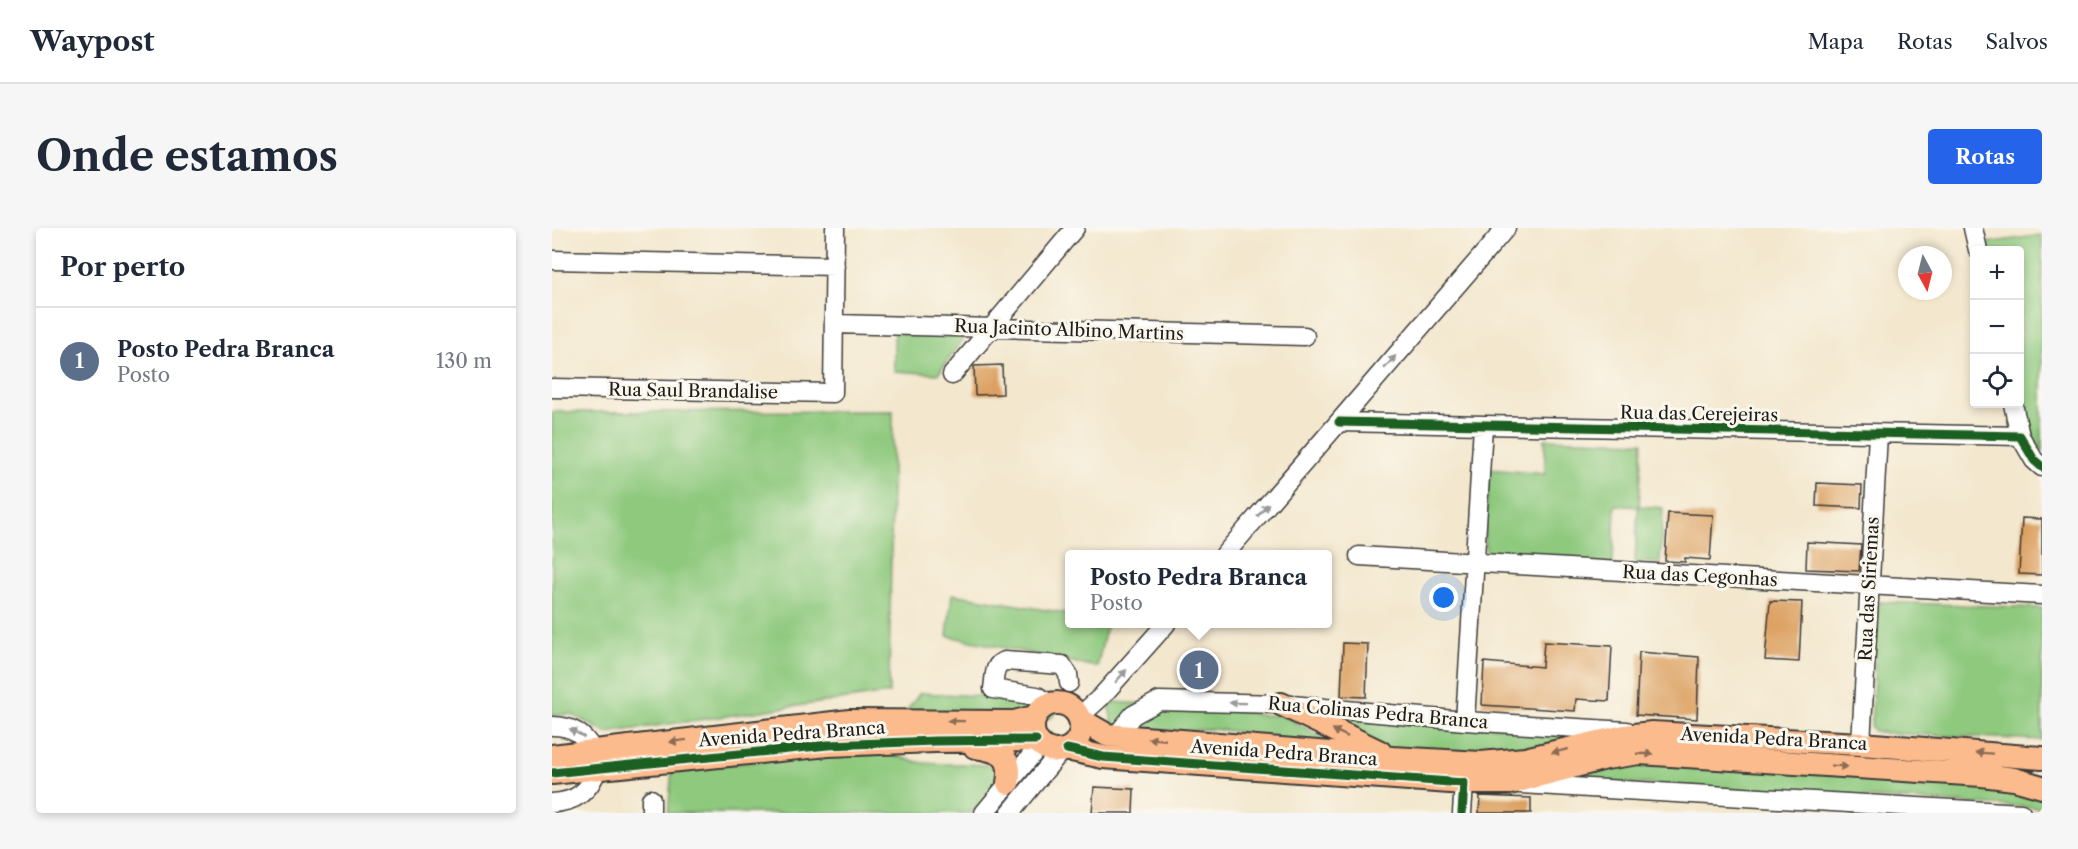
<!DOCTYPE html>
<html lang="pt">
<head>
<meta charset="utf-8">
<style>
	body { margin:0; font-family:"Libre Caslon Text",serif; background:#f6f6f7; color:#1f2937 }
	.controls { position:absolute; right:18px; top:18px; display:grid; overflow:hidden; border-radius:6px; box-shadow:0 3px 9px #0003 }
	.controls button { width:54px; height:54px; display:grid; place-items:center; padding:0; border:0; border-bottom:2px solid #e0e1e3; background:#fff; color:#1f2937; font:30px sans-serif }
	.compass { position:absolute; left:1346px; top:18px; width:54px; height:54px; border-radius:50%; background:#fff; box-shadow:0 3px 9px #0003; rotate:173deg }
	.you { position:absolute; left:892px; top:370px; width:21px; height:21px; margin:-15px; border:4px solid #fff; border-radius:50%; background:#1a73e8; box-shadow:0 0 0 9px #1a73e833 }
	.badge { display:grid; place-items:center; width:39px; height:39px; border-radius:50%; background:#2563eb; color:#fff; font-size:20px; font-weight:700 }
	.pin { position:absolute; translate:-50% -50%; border:3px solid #fff; box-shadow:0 2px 6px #0006 }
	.popup { position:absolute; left:513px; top:322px; width:267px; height:78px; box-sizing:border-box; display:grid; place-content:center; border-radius:6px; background:#fff; filter:drop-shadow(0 2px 4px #0005); font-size:20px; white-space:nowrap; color:#747a83 }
	.popup b { font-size:22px; color:#1f2937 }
	.popup::after { content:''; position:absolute; left:50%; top:100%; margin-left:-12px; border:12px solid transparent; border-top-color:#fff }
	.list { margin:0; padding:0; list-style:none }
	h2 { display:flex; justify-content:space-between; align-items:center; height:78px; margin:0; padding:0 24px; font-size:26px }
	h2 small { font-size:20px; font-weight:400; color:#747a83 }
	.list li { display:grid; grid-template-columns:39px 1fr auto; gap:18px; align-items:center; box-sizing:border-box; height:108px; padding:0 24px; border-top:2px solid #e0e1e3 }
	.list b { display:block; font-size:22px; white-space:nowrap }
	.list p { margin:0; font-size:20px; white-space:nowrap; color:#747a83 }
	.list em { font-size:20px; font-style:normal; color:#747a83 }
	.icon { flex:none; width:33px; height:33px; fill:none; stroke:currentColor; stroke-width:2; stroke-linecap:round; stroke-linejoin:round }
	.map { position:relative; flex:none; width:1490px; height:585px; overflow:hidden; border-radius:6px }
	header { display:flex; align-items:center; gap:36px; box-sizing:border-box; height:84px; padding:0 30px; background:#fff; border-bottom:2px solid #e0e1e3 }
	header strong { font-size:28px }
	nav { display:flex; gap:33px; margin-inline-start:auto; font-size:21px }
	.intro { display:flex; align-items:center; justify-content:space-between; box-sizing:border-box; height:144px; padding:0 36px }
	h1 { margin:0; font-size:42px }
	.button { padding:15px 27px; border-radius:6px; background:#2563eb; color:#fff; font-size:21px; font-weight:700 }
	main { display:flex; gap:36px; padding:0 36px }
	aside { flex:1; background:#fff; border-radius:6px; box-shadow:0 3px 9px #0003 }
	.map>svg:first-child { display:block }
</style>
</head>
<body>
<header>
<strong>Waypost</strong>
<nav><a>Mapa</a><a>Rotas</a><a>Salvos</a></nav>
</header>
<div class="intro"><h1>Onde estamos</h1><a class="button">Rotas</a></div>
<main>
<aside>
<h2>Por perto<small></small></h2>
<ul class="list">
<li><span class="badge" style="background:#5c6f8a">1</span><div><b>Posto Pedra Branca</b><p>Posto</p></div><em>130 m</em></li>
</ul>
</aside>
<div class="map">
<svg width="1490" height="585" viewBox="0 0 1490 585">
	<rect width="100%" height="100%" fill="#fbf7ec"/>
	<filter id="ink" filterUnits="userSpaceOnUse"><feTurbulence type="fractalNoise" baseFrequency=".0167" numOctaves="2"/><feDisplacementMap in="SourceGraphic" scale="12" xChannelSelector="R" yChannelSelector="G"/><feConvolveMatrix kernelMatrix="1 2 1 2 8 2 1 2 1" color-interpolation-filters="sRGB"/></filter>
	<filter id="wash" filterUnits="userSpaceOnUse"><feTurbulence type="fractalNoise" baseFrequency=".008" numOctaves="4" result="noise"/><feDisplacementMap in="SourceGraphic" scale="24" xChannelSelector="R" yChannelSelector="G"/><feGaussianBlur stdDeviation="1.35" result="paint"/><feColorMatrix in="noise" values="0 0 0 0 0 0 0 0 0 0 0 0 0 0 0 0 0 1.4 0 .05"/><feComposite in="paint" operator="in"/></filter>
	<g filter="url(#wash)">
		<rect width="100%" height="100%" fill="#f3e7cd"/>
		<path fill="#8ec97e" stroke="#55724d" stroke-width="1.5" d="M1490,7V224L1478,204L1468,159V22H1436L1435,15Z
			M342,99L418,102L386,146L342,143Z
			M341,183L337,465L54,505L19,486L0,488V184Z
			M993,211L1091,214L1087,278L1111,280L1108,335L1083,334L1086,279L1063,277L1061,337L941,328L934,323L932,310L938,241L993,246Z
			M400,366L518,386V396H555L545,439L395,408Z
			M1327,374L1490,380V512L1333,505L1322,503L1319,499Z
			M368,465L507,472L510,475L500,489L489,492L352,486Z
			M561,474L686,482L707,487H730L781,515L709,513L689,504L660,501L635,503L568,500L560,493L557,479Z
			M769,487L1034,505L966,526L835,521Z
			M339,524C370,544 412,531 447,539C449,558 431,572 419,585H116L120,542L240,530Z
			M1088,533L1456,556L1490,564V580L1006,551Z"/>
		<g id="blocks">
			<path fill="#dca060" d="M450,137L451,166L423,167L422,138Z
				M1265,255L1310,257L1309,280L1264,278Z
				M1116,285L1161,287L1158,332L1133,330V334L1113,333Z
				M1470,290L1490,291V347L1467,346Z
				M1255,314L1309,317L1307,343L1254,341Z
				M1218,373L1250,374L1247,434L1213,432Z
				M992,414L1060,418L1057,473L1024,471L1023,483L930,477L932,434L990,439Z
				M791,415L816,416L814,469L789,468Z
				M1087,424L1147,429L1145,491L1084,487Z
				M542,559L582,561L581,585H540Z
				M928,568L979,570V585H927Z"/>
		</g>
	</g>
	<g filter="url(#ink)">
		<use href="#blocks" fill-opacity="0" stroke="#3c3a37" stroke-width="1.5"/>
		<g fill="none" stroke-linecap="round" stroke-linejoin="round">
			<defs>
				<path id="minor" d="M1421,0L1426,22
					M0,32L283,38
					M282,96L753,108
					M400,147L523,0
					M0,160L281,165L283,0
					M1461,176L1468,208
					M787,194L1468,208L1482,232L1490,239
					M673,326L954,0
					M807,328L1490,367
					M498,476L485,468L441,461C443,449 441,436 453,433L510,437L516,446L517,455
					M527,489L549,469L614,396
					M913,493L931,198
					M0,498C21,498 32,506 42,524
					M564,508L581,487L607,473L729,476L913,493L1075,503
					M1309,516L1326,206
					M968,556L1469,585
					M0,575C24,574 38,563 45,541
					M99,585V571
					M432,585L489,516
					M458,585L509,523
					M910,585L912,555"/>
				<path id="major" d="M481 499a24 24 0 1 1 48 0a24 24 0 1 1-48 0Z
					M729,476L828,524
					M529,492L555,507L841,530L929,535L973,531L1073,508L1100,505L1309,516L1490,530
					M423,519C448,523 461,527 456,555
					M515,521L551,529L912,555H958L1054,530L1087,525L1430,547L1462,551L1490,559
					M0,528L298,493L462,494L482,489
					M0,545L276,517L383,513L484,512"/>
			</defs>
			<use href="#minor" stroke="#3c3a37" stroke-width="21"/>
			<use href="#major" stroke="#3c3a37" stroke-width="26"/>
			<use href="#minor" stroke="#fff" stroke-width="18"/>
			<use href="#major" stroke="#fbbb8d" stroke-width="22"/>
			<defs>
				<path id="cycleway" d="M787,194L1468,208L1482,232L1490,239
					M515,521L551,529L912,555L910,585
					M0,545L276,517L383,513L484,512"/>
			</defs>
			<use href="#cycleway" stroke="#fbf7ec" stroke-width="13"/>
			<use href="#cycleway" stroke="#1b5e20" stroke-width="9"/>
		</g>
		<defs><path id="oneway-solid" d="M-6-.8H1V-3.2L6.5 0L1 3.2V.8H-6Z" transform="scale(1.5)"/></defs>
		<g fill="#999">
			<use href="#oneway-solid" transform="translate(838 134) rotate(-49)"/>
			<use href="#oneway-solid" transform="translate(711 282) rotate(-49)"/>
			<use href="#oneway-solid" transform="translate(569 448) rotate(-49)"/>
			<use href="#oneway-solid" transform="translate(686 475) rotate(-179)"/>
			<use href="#oneway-solid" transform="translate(25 505) rotate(-150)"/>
		</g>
		<g fill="#8c6c54">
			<use href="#oneway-solid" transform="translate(404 493) rotate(-179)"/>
			<use href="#oneway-solid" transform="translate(788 505) rotate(-154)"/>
			<use href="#oneway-solid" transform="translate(605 511) rotate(-175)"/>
			<use href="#oneway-solid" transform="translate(126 513) rotate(173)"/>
			<use href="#oneway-solid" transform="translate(1008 523) rotate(166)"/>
			<use href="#oneway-solid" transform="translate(1432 525) rotate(-176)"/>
			<use href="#oneway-solid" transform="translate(1093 526) rotate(2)"/>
			<use href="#oneway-solid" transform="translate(1287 538) rotate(4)"/>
		</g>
	</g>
	<g text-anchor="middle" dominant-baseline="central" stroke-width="6" stroke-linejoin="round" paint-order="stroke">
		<g font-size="18" fill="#1c1c1c" stroke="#fbf7ec">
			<text transform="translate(517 102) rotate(2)">Rua Jacinto Albino Martins</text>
			<text transform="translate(141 163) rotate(1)">Rua Saul Brandalise</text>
			<text transform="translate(1147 186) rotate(1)">Rua das Cerejeiras</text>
			<text transform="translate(1148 348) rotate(3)">Rua das Cegonhas</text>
			<text transform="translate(1317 361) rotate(-87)">Rua das Siriemas</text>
			<text transform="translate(826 485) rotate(5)">Rua Colinas Pedra Branca</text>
			<text transform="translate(240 506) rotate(-4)">Avenida Pedra Branca</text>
			<text transform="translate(1222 511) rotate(3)">Avenida Pedra Branca</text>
			<text transform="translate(732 525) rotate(4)">Avenida Pedra Branca</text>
		</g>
	</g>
</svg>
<div class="controls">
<button>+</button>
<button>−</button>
<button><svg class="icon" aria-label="locate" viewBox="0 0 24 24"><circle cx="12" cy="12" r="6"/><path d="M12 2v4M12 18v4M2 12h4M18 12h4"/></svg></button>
</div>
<svg class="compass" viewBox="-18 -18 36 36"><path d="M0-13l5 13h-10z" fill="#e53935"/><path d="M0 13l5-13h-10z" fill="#747a83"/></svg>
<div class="you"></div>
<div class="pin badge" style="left:647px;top:442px;background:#5c6f8a">1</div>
<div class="popup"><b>Posto Pedra Branca</b>Posto</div>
</div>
</main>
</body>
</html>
